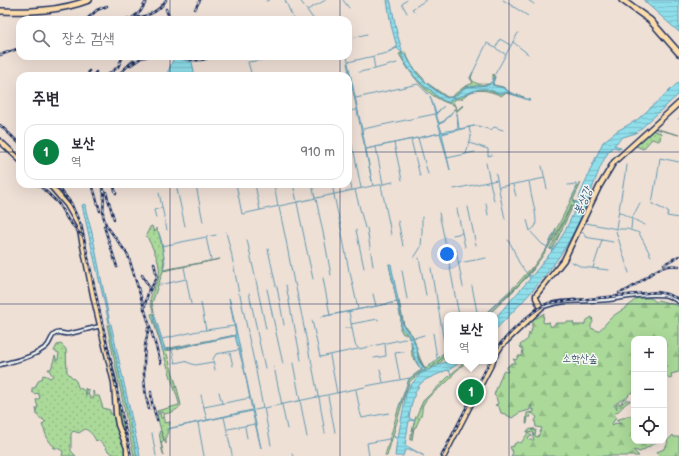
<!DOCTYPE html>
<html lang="ko">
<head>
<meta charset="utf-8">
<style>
	body { margin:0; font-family:"Balsamiq Sans","Poor Story",sans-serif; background:#f7f7f7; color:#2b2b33 }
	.controls { position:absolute; right:12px; bottom:12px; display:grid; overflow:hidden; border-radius:8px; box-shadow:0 4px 16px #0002 }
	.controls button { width:36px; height:36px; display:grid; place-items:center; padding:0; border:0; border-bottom:1px solid #e1e1e2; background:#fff; color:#2b2b33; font:20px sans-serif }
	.you { position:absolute; left:447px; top:254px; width:14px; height:14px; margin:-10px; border:3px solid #fff; border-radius:50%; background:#1a73e8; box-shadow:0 0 0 6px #1a73e833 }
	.badge { display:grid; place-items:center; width:26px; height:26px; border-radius:50%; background:#0b8043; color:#fff; font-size:13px; font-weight:700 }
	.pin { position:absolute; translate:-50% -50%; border:2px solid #fff; box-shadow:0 1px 4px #0006 }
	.popup { position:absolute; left:444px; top:312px; width:54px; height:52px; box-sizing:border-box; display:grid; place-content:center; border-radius:8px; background:#fff; filter:drop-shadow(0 1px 3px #0005); font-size:13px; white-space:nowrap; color:#7c7c81 }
	.popup b { font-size:15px; color:#2b2b33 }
	.popup::after { content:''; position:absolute; left:50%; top:100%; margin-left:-8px; border:8px solid transparent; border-top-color:#fff }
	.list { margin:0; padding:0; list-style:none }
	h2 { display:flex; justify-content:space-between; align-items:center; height:52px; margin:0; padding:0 16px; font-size:17px }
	h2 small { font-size:13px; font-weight:400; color:#7c7c81 }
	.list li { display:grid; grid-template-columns:26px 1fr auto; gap:12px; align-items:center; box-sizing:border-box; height:56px; margin:0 8px 8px; padding:0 8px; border:1px solid #e1e1e2; border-radius:12px }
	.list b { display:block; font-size:15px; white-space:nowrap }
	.list p { margin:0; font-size:13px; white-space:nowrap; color:#7c7c81 }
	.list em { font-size:13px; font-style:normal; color:#7c7c81 }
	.icon { flex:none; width:22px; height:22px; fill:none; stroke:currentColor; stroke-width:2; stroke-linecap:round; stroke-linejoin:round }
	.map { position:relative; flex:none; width:679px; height:456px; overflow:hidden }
	.search { position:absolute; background:#fff; box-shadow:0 4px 16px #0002; left:16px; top:16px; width:336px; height:44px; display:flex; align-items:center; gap:10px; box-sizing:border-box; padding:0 14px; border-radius:12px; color:#7c7c81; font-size:15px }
	.panel { position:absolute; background:#fff; box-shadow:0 4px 16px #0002; left:16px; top:72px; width:336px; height:116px; border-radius:12px }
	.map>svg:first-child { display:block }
</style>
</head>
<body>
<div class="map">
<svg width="679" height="456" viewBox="0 0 679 456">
	<defs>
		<pattern id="grass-dots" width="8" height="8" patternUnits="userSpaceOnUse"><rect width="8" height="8" fill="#aad999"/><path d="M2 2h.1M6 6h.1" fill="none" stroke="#92bb86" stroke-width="1.8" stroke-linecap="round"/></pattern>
		<pattern id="forest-firs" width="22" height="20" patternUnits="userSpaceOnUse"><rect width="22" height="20" fill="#aad999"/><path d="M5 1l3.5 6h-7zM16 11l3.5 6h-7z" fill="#92bb86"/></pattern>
		<pattern id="wetland-marsh" width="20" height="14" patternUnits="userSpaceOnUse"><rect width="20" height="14" fill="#aad999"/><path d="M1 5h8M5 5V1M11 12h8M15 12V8" fill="none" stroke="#92bb86"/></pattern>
		<pattern id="water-rules" width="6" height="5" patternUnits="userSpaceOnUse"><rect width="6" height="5" fill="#8fdfeb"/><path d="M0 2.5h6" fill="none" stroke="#7bc0cc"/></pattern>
	</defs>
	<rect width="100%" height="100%" fill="#efe0d6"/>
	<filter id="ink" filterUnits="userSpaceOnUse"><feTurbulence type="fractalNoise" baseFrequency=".025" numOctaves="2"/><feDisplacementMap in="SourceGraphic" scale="8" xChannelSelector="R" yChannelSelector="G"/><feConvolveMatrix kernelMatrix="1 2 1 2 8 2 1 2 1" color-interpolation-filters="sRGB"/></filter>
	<g filter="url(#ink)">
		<path fill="url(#grass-dots)" stroke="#62847c" d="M679,104V106L654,128L679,135L652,128L654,131L661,133L660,140L658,141L652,139L643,149L636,146L633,148L632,146Z
			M580,182L581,183L573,200L578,203L576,205L574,201L576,208L573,206L553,248L550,249L572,205H571C554,242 535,271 505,299C499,304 493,311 487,315L522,282L484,315L518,283L532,267V269L522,282L534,269L533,267L547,248L556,231L555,229L557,228Z
			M152,226L154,232L156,231V228C163,238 165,259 163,270L220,259L163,271L152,303L154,312C143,293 162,285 159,267C158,257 151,245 146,235L150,227Z
			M155,313L154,315L165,349L236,335L166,351L177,387H175L177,388L181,405C177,411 170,413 164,414V423L170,422L166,438V444L161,431L164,441L161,442L164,456L162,450L159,432L161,431L157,415L160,413L161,418H163V413L160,412L157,413V411L179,405V403L151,314Z
			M107,325H109L137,456H134Z
			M101,326H103L131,456C123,456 114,456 108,451C104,446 104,443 97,440L96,441C94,436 90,431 85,429L79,433L73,431L71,434V451L76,456H62L63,451L57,448H53L55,447C47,442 46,433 42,425L45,422L43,419L41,420L37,415L36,408H38L36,400L40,398L38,393L35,394L32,392V388H35L37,383L40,379H42L43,375L47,376L50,378L53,376L48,369H51L55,356L56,357V360H58L59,353L54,351L57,345L61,344L66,349L67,372L76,381L78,387L85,391L86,396L87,394L85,388L87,390L88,389L89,391L88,393L90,398H93V391L95,396H99L103,408L110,410V413L116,416L120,429L116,396Z
			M414,340C418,351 419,360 426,369L447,350V353L431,368L447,354V356L436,367L419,374L410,381L404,397L387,456H385L398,410L409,379L418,372L425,369L418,357Z
			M465,361H467L452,375V377C444,386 431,392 424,403C421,408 423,411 421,415C420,419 417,423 416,427L414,428L412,440H410L415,419L423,401Z"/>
		<path fill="url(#forest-firs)" stroke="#62847c" d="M638,298H651L656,302L658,300L679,306V372L671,374L672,378L669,379L666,375L664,377V339H634V392L630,393L628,395L629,396L623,400H621L614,405L617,409L616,405L619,403L621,404L622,401L623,403L626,400H630V401C623,404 621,411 614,414L616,417L612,424L613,425L615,423L621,424L616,420L632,415L631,417L634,418V441H658L640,452L634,450V451L639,456H511L513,453L510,447L514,446V444L518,442L521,443L528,433L532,436L528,438L529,440H534L533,437L534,433L527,432V431L531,429H535L531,430L534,431L536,430L535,436L538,437L542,428L536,427L535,421L537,417L532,413L530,415L531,417H528L527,424H526L527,413L534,412V409L532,410L531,408L532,405L530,406V410L519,413L512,418L505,414L501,413L499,407L495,405L498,404L496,397L494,395L503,371L508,372L507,367L511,363H516L513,359L516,360L518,356H522L523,349L521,348L520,345L528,339V336L531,334H528L532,331L531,330L532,328V322L527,323L532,320L530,318H537L544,313L543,322L544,323L550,322L549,323L551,327L556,323H565L566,322H573L574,325H584L587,320L592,317L593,322L591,325V328L598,331C604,327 607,321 612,317C619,311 630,307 635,299Z
			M673,435L674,437H679V456H659L657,452L664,449V448L668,443L667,441Z"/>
		<path fill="url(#wetland-marsh)" stroke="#62847c" d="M405,52L412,66L427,83L447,97H451L464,87L473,83L470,78L473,72L471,78C475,86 482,84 490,84L493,80V74L495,77L493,83L494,85L503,87L511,93L524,97L505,93L501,96C490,90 471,86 462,99H456L453,102L457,110L463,105V106L456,112V109L453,110L456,108L454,105C428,99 412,76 399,54L402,53C401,64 421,86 431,90C434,96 443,100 448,102C452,98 456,98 462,96C469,93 476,88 486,89C493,90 499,96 507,91L503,88L492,85L493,80L488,85L466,87L454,97L447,98C436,91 426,83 417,74C413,68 407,56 402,53Z
			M389,264L397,302L398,303V301H399L404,325L413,336L418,357L424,368L418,360L412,336L404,327L398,303L402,323L401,328C413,340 411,340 414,356C415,361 420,366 422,371L412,356L411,341L407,334H403L400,329L401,319Z"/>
		<path fill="url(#water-rules)" stroke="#6199b3" d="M387,0H390L391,3L397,33L402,50V53L397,48L388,52L397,47L391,25Z
			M644,0H679V32L645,2Z
			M402,53C407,56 413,68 417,74C426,83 436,92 447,98L454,97L466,87L489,85L495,77L492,85L503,88L511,93L530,100H528L506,92C500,96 493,90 486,89C477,88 469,93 462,96C458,97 454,98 450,100L451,102C445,103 438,97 433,93L432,91C418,84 409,70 402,57Z
			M177,58L192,62L194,72L192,76H166L173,60Z
			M347,63H348L366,149L441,133L430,96L436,113L444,106L436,114L439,123L444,121L453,111L444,122L439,124L442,132L458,129L457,113L459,129L474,126L442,134L450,170L440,133L366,149L373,186Z
			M679,82V94L636,133L623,137L614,145L620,147L621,149L613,147C601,157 592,192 585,208C581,219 575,230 569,241C550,274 522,303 495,330V318L530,279L528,275L532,276L552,251L549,248L553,250L564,233L576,208L573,201L576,205L591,168L603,142L617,131L637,120Z
			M86,204L85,207L92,233L110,323H109L82,205Z
			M389,264H391L403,325L406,330L412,336L417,350L418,360L425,370L422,371C420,366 415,361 414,356C411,342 413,338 401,328V318L397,302L320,317L397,302Z
			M229,298L230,301L261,448L252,411L167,429L252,410L245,373L235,336L163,351L154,318V313L165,350L236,335Z
			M111,324L140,456H137L109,325Z
			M447,361H462L449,370L451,374L448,370L445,371C439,374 431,377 425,380C414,386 411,407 409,418L415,421L410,420L409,421L405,445L424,456L413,450H405L403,456H395L397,439L393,436L398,438L406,394L410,386L420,374Z"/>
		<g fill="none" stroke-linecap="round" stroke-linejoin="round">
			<path stroke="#6199b3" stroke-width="1" d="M285,0L294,20
				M300,0L314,20
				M343,0L349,8
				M503,0L528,16
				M528,0L534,4
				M266,1L269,0
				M307,10L326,0
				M415,12L412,9L426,0
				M407,13L402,4L407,0
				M348,39L367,34
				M513,42L528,54
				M496,47L500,39L510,45
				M482,53L487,43L505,54
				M347,56L348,61
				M248,62L252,76
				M249,62L267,59L266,56
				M348,62L387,53
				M375,69L397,63
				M359,72L375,69L373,57
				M336,73L337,76
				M495,74L518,33
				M328,76L334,73
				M470,78L482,54
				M356,98L418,84L428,94
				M348,111L356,110
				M678,119L679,118
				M348,124L353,151
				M474,126H478L491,130
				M363,129L435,114
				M491,130L494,127L503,130
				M418,138L428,174
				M411,140L420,176
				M394,143L402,180
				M469,143L488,149V156L492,155
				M376,147L383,184
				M354,152L361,188
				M465,154L475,152
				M447,158L466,154L471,137L469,127
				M486,163L494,201
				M542,166L547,189
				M348,172L352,190
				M626,173L627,165
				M496,174L501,200
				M657,179L660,158L679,162
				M656,180L652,204L665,210
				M530,181L545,178
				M176,184L177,188
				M236,184L242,214L372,186
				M255,184L260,210
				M274,184L278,206
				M293,184L297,202
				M312,184L315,198
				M332,184L334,194
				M196,185L203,222
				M381,185L389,223
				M513,185L516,196
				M568,185L576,184V189L571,199
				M374,186L393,182
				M499,187L529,181L531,193
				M177,189L185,226
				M454,189L497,180
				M355,190L365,228
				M159,193L167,230
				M334,195L342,233
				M316,199L324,237
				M501,200L505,219
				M297,203L305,241
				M486,203L488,215
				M279,207L287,245
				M468,207L476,245
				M457,209L465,247
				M665,210L668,212L667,216L679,218
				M619,212L645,225
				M439,213L447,251
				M156,218L154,210L162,208
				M527,220L530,231C531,230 534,228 535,227C538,221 533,201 531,194
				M398,221L403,246
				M389,223L391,235
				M586,223L617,229H627L636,232
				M367,228L373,266
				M616,228L625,174
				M631,229L632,218L640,203
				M356,230L364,268
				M530,231L542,244L547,247L555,231
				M616,231L629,273
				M226,232L232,256
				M581,232L585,234V237L613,242
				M637,232L639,233L651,256
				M159,233L165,262L163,270
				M342,234L349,271
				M453,235L462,233
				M206,237L211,260
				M324,237L331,275
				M247,240L250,253
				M508,240C515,249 516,261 523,268
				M305,242L313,279
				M162,246L216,235
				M287,246L294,283
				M268,249L276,286
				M456,250L463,287
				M447,252L454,289
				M250,253L258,290
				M232,257L239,294
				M414,258L421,247L422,232V217
				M419,258L426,295
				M572,262L582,267L609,270
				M459,263L486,258
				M184,267L191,304
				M431,268L435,293
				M593,268L602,240
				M523,269L527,273
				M402,270L407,299
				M350,272L358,309
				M323,278L330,315
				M295,283L303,321
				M160,285L186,279
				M286,285L293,323
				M472,286L477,312
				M277,287L284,325
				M267,289L275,327
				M454,290L459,315
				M258,291L266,329
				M249,293L257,330
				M373,294L376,306
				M436,294L442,330
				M240,295L248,332
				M201,303L206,330
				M349,312L355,344L358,348
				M484,315L505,295
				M312,320L320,357L358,349
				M303,322L310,358
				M294,324L301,360
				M351,324L378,319V320
				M275,328L283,364
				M345,328H352
				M442,331L446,350
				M257,332L265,368
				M433,333L437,358
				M248,334L256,370
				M414,338L424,335
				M162,339L198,331L234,326
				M359,349L409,338
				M172,350L175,363L184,361L195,365L213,362
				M230,353L233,366
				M330,356L337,393
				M374,358L386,356L385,343
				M311,359L318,396
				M293,363L307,437
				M274,367L287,429
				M427,368L447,350
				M380,369L383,382
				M215,370L213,359L216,354L239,350
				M256,371L263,408
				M400,379L395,353L404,352
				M366,386L410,378
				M356,390L360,411
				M219,392L222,403
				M201,395L207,420
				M328,396L335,432
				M319,397L325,433
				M204,407L250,398
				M264,408L271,445
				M398,409L409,379L422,371
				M255,410L365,387
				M360,412L362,418L389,413
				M224,417L232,454
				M198,423L204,456
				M245,427L247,438
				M228,429L255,424
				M152,433L156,456
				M292,454L293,456
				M232,455V456
				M369,456L367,443L389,439L391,435"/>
			<defs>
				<path id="minor" d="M541,308C559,299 586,302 606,300C624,298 643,293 662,295C668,295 674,299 679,302
					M0,365C16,360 32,358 46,347C51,343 50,337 55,334C60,331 62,334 67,334C71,334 95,327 101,326"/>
				<path id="major" d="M0,141L20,160
					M49,184L67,205L79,226L94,300L114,383L116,414L118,425L127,448V456
					M495,356L501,346L541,308L536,298V295L564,260L599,187L614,162L679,103
					M444,456L493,361"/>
				<path id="highway" d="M622,0L650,20L679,53
					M0,11C31,12 60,11 89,0"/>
			</defs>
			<use href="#minor" stroke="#1b2f5e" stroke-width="5.5"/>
			<use href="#major" stroke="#1b2f5e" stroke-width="7"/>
			<use href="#highway" stroke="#1b2f5e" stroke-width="8"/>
			<use href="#minor" stroke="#f6f6f2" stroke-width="2.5"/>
			<use href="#major" stroke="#fddcac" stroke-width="4"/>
			<use href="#highway" stroke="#fddcac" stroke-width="5"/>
			<defs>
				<path id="rail" d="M166,9L170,20
					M195,9L200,0
					M132,18L140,12L147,0
					M86,20L97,10L107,6
					M122,20C139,17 156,17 166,0
					M178,20L180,18
					M0,55L20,48
					M175,56C187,59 200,64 211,56
					M131,65L141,58L148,56
					M88,76L89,71
					M93,76L96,72
					M106,76L118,67L123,56
					M117,76L134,60
					M0,125L20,144
					M38,184L58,203L68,220L82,236
					M56,184L71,203L81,226L131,456
					M92,184L100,211
					M101,184L104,193L103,215L106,225L128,255L161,363
					M113,184L116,193
					M106,192L114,219
					M104,226L117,267
					M664,264L679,256
					M142,275L148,285L149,289L144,309
					M619,293C641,288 654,261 679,266
					M148,294L157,277L154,263
					M148,328C148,334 146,340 145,346C143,368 143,389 149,409
					M495,352C503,338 534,308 549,303L657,292L666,294L679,299
					M151,392L152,403L157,420
					M442,456L490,361"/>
			</defs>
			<use href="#rail" stroke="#1b2f5e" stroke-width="2.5"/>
			<use href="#rail" stroke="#f6f6f2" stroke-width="1" stroke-dasharray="3" stroke-linecap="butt"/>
		</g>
	</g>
	<path fill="none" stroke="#1b2f5e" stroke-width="1" stroke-opacity="0.55" d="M170,0V20M340,0V20M509,0V456M170,56V76M340,56V76M0,152H20M348,152H679M170,184V456M340,184V456M0,304H679"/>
	<g text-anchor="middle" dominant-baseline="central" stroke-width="3" stroke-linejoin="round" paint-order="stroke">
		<g font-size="11" fill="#3f5a6d" stroke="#f6f6f2">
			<text x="580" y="358">소학산숲</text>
		</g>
		<g font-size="12" font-style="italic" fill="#385b81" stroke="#f6f6f2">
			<text transform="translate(583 201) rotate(-66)">봉상강</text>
		</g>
	</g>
</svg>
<div class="controls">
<button>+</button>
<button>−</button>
<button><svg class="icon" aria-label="locate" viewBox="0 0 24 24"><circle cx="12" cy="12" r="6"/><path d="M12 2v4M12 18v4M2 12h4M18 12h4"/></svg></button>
</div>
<div class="you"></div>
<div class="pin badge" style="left:471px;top:392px">1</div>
<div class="popup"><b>보산</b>역</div>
<div class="search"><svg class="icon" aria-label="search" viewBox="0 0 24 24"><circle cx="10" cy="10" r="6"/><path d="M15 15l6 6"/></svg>장소 검색</div>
<section class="panel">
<h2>주변<small></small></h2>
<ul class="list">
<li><span class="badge">1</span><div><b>보산</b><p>역</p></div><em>910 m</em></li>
</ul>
</section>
</div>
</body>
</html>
